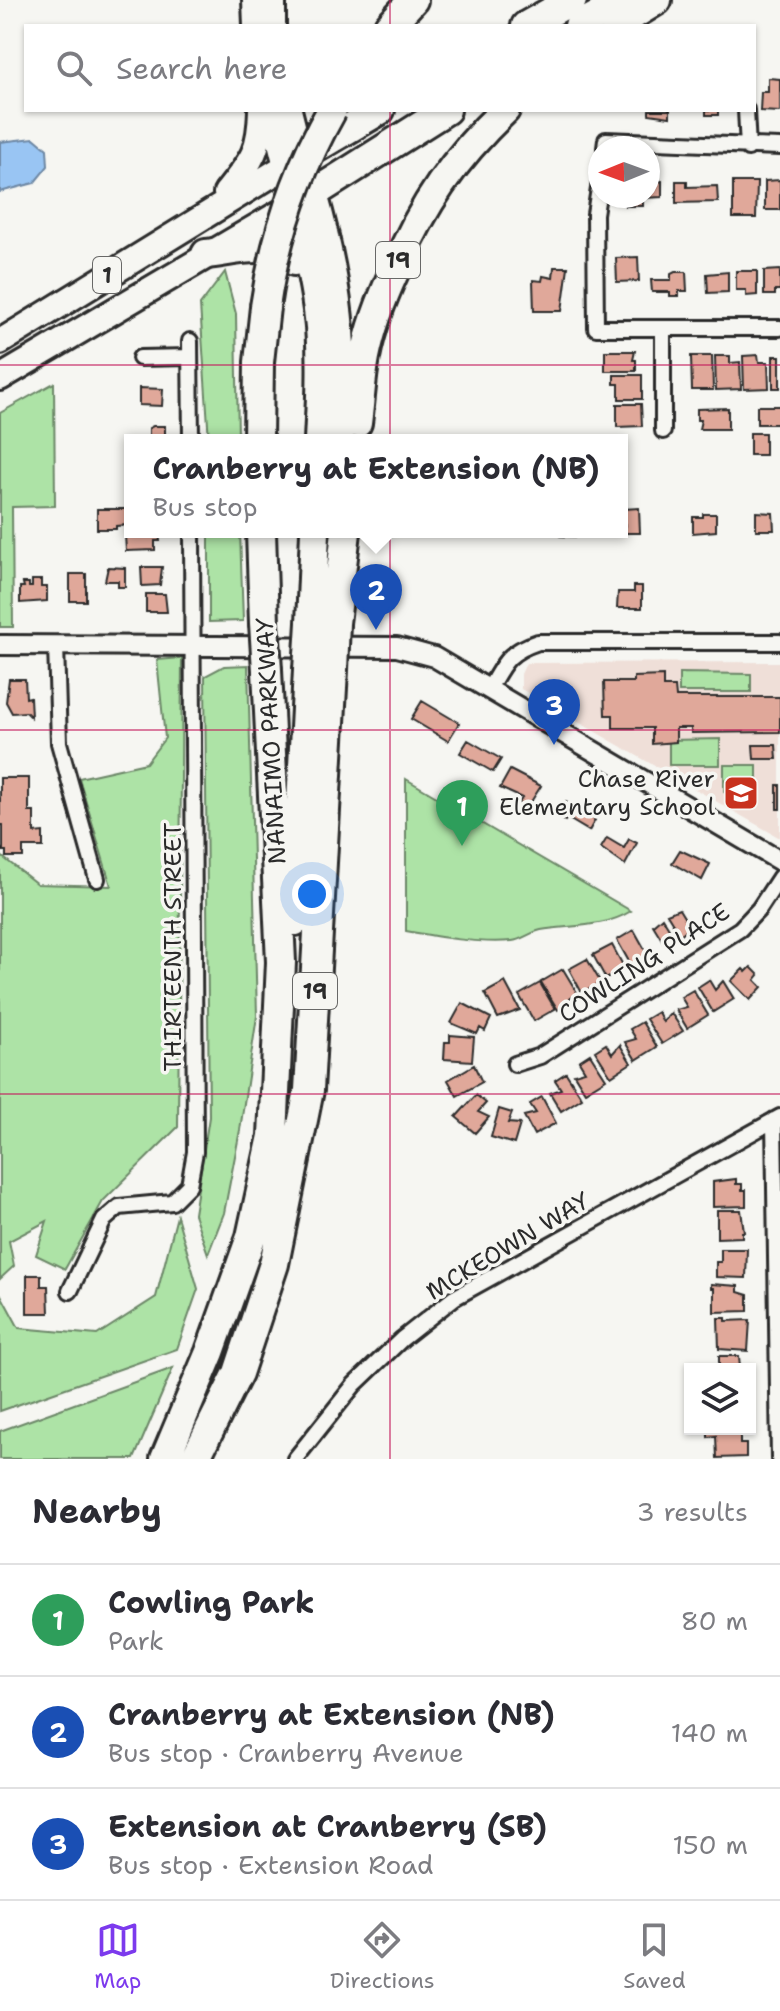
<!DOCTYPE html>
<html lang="en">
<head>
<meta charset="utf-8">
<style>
	body { margin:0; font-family:"Shantell Sans",sans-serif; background:#f2f2f3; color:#2b2b33 }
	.controls { position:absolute; right:24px; bottom:24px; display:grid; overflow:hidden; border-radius:0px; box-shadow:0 2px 6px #0004 }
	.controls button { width:72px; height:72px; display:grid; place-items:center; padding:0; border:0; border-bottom:2px solid #e1e1e2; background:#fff; color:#2b2b33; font:40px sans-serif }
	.compass { position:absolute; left:588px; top:136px; width:72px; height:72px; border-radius:50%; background:#fff; box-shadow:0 2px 6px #0004; rotate:269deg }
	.you { position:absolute; left:312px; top:894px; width:28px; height:28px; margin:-20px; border:6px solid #fff; border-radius:50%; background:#1a73e8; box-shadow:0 0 0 12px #1a73e833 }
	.badge { display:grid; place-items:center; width:52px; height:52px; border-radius:50%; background:#7c3aed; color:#fff; font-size:26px; font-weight:700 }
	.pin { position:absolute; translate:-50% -66px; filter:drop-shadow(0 2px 4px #0008) }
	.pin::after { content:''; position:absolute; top:42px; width:28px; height:24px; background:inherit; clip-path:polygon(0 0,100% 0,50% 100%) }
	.popup { position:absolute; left:124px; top:434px; width:504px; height:104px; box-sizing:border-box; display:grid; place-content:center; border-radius:0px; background:#fff; filter:drop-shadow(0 2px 6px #0005); font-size:26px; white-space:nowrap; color:#7c7c81 }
	.popup b { font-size:30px; color:#2b2b33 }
	.popup::after { content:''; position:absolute; left:50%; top:100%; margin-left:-16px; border:16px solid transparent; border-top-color:#fff }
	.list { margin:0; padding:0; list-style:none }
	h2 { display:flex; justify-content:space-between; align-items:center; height:104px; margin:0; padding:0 32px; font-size:34px }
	h2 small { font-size:26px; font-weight:400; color:#7c7c81 }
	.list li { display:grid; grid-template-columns:52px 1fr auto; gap:24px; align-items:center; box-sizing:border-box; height:112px; padding:0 32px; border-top:2px solid #e1e1e2 }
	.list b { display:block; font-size:30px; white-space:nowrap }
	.list p { margin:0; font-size:26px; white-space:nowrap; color:#7c7c81 }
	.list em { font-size:26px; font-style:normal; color:#7c7c81 }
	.icon { flex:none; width:44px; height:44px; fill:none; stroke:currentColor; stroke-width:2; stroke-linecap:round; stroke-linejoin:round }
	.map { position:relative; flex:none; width:780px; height:1459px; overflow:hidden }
	.search { position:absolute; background:#fff; box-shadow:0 2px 6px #0004; left:24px; right:24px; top:24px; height:88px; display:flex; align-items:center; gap:20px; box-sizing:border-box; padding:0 28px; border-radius:0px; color:#7c7c81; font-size:30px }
	.sheet { height:440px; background:#fff }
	nav { display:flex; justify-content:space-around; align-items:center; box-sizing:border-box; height:112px; border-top:2px solid #e1e1e2; background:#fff; font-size:22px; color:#7c7c81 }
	nav a { display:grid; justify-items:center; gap:4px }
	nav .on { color:#7c3aed }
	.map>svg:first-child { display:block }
</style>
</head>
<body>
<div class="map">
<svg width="780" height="1459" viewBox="0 0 780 1459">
	<rect width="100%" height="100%" fill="#f6f6f2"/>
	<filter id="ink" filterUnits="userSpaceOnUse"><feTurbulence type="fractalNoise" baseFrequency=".0125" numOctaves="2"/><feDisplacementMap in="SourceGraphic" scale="16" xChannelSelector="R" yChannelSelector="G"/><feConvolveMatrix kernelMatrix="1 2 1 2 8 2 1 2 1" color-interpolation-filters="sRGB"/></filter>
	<g filter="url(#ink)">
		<path fill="#efdfd8" d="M780,662V838L521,689V674L526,663Z"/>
		<path fill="#ade3a6" stroke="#6c8768" stroke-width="2" d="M225,272L236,314L238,440H209L200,305Z
			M54,383L55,506L12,507L13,627H0V413Z
			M209,532H240L243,621L209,622Z
			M182,658L178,1127L103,1201L65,1269L36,1255L47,1221L9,1241L14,1266L0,1279V855L37,884L111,886L79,778L146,763L165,738L157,660Z
			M248,665L257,1016L240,1130L224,1213L208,1254L194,1214L209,1117L205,676L224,666Z
			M679,673L751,674V692H679Z
			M720,739V765H669V740Z
			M724,765H757V802H747L724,792Z
			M406,779L631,911C604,928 571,925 541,930C531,932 522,940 512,941C479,944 439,937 406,931Z
			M177,1216L198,1289L177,1349L0,1411V1293L19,1328L97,1335L156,1297Z
			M173,1368L134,1459H0V1431Z"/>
		<path fill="#99c5f3" stroke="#6d87a3" stroke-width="2" d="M34,138L47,149L48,166L34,183L0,192V142Z"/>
		<path fill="#e0a89a" stroke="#2b2b2b" stroke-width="2" d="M768,78L780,79V112L760,111L761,92H768Z
			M649,110H670V117L649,114Z
			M706,110H718V115H706Z
			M780,180V210H765V181Z
			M662,181V197L643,198V206H626V196H648L649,182Z
			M676,181H687V187L717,186L718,202L676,203Z
			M733,182H757L756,218H733Z
			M638,257L639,281L617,282L616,258Z
			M554,267H568L562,311H534L533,280L542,281L543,276L553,278Z
			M780,270V290H775V295H764V271Z
			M736,271H757V295L746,296V290H736Z
			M675,272H686L687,291H679V296H670V292H652L651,280H671V274Z
			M728,272V292L708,293L707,274Z
			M605,351H635L633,360H636V371H605Z
			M758,355L759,362H768L769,388L744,389L743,356Z
			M691,356H712L713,390H692Z
			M715,356H730V363L740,362L741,389L716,390Z
			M773,356H780V388H773Z
			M614,375H642V399H619V384H614Z
			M139,388L163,389L162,406L139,405Z
			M617,404H641L642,426L617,427Z
			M757,406H780V424H757Z
			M728,408V429H699L701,420H697V409Z
			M153,426H165V440H149V428Z
			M750,433H765V455H750Z
			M639,508L640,533H625L624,509Z
			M97,509H128V525L116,526V529H97Z
			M756,512L773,513L774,530H756Z
			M703,514H716V531L693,533V517H703Z
			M135,532L159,534L160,541H155V550L126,551L125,535H135Z
			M560,532H586V537L560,536Z
			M108,567L125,568V587H118V581H105Z
			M141,567H162L160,585L142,586Z
			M70,574H86V601H70Z
			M32,580H41V587H47V601L20,603V587H24L23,583H29V587H32Z
			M634,586H642V608H617L618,592H634Z
			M146,594H165L167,612H146Z
			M663,676V687H675L676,697H780V732L691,733V728H676V742L652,744V728H613V715H605L604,682H634V677Z
			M9,679H25L26,698L30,697L31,717L26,712L12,713L6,702Z
			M422,701L459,723L448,741L411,719Z
			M468,740L501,759L493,772L460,753Z
			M753,745H776L777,759H754Z
			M510,770L541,786L527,808L519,803L522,798L500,788Z
			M0,778H29V812H34V833L43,832V847H23V857H6V851H3V825H0Z
			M777,785H780V809H777Z
			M566,802L595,820L589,831L567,818L565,821L558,817Z
			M607,838L624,848L629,839L637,843L625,865L601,848Z
			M680,850L710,864L702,880L672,863Z
			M679,909L690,927L680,935L667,914Z
			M662,917L675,938L664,943L653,925Z
			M634,930L648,955L631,965L617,940Z
			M612,945L625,969L606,979L593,955Z
			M587,959L601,983L582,993L569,969Z
			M751,967L759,975L755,980L762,987L750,1000L731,981L743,969L746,972Z
			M563,969L578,994L570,998L572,1002L558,1010L541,982Z
			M709,980L715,990L723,981L734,999L713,1012L698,987Z
			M505,982L520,1010L498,1018L485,993Z
			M540,983L555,1009L534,1021L519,995Z
			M693,990L708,1015L687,1028L676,1010L687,1007L681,997Z
			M462,1003L491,1018L485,1031L480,1028L477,1034L451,1023Z
			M658,1012L663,1022L671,1013L683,1031L662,1044L646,1019Z
			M642,1022L657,1047L636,1060L625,1042L636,1039L630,1029Z
			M450,1035L474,1037L472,1061L444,1059L445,1042H450Z
			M606,1044L612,1054L620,1045L631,1063L611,1076L595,1051Z
			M590,1054L606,1079L585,1092L574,1074L585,1071L579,1061Z
			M474,1065L482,1082L457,1096L448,1080Z
			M566,1073L582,1098L561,1111L550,1093L561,1089L555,1080Z
			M476,1095L486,1103L478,1112L489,1117L475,1133L456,1117Z
			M542,1097L556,1123L534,1135L524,1116L536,1113L530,1104Z
			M499,1109L512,1113L508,1123L520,1124L514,1144L491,1137Z
			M736,1179V1184H742V1190H746V1206L713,1207V1182Z
			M717,1210H741L744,1232H742V1237L717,1238Z
			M721,1249H747L746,1278L716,1277V1262H721Z
			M27,1275H41V1286H48L49,1313H27Z
			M711,1284L738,1286V1292L748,1295V1311L714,1312V1288H711Z
			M718,1318H726V1321L750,1320L748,1351L719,1349Z
			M719,1356H739L740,1368L745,1369H719Z
			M708,1429H740V1444H746V1457L717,1458L716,1436L708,1437Z"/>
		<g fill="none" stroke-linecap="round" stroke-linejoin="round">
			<defs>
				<path id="minor" d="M746,110L748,148
					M605,148L606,140L780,147
					M600,182L595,214L596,328H780
					M663,328V431
					M190,341L191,440
					M140,358L190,357
					M56,645L59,743L97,879
					M489,689C504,662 508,652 538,642H780
					M515,1064L540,1056L740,929L759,909L780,877
					M774,1120L779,1459
					M70,1291L104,1220L119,1207L172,1202L189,1185L195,1152L192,532
					M295,1459L354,1385L402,1339L454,1298L780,1117"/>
				<path id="tertiary" d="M0,645L397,647L434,657L780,861"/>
				<path id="secondary" d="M254,0L255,26
					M274,0V26
					M271,110L289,182
					M290,110L305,170"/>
				<path id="trunk" d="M226,193C251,161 260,153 261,110
					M0,342L302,156
					M0,378L300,201"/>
				<path id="motorway" d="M389,26L413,0
					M526,26L572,0
					M579,26L626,0
					M615,26L657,0
					M302,156L380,110
					M295,204C306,244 316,285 320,327C323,365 321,402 319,440
					M206,254C236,251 269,239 294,261
					M357,423C360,401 361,378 365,357C371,326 382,298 395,270C422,205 454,159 505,110
					M258,440L259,362L265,307
					M339,440C345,348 338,282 313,194L446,110
					M261,532L264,623
					M311,623L315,532
					M335,623L346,532
					M295,921L308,670
					M165,1459L210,1352L251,1237L273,1136L281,962L267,670
					M195,1459L238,1373L274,1264L309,1090L333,670"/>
			</defs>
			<use href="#minor" stroke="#2b2b2b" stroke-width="20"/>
			<use href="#tertiary" stroke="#2b2b2b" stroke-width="24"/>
			<use href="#secondary" stroke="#2b2b2b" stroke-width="28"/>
			<use href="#trunk" stroke="#2b2b2b" stroke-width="30"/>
			<use href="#motorway" stroke="#2b2b2b" stroke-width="34"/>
			<use href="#minor" stroke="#f6f6f2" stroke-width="14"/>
			<use href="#tertiary" stroke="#f6f6f2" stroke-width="18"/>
			<use href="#secondary" stroke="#f6f6f2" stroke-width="22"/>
			<use href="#trunk" stroke="#f6f6f2" stroke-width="24"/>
			<use href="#motorway" stroke="#f6f6f2" stroke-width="28"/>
			<defs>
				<path id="motorway-bridge" d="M265,307C275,237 297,172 332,110
					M264,623L267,670
					M308,670L311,623
					M333,670L335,623"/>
			</defs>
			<use href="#motorway-bridge" stroke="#2b2b2b" stroke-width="34" stroke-linecap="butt"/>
			<use href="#motorway-bridge" stroke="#f6f6f2" stroke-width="28"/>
		</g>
	</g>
	<path fill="none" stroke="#c2185b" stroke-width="2" stroke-opacity="0.55" d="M390,0V26M390,110V1459M0,365H780M0,730H780M0,1094H780"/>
	<defs>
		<symbol id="school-square" viewBox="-11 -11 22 22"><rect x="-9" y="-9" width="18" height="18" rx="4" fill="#c8321e" stroke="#f6f6f2"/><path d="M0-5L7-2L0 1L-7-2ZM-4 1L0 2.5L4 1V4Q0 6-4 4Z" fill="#fff"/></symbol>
	</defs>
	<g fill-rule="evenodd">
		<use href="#school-square" x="721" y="773" width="40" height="40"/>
	</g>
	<g text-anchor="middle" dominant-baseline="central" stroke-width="7" stroke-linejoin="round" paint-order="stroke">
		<g fill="#f6f6f2" stroke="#686867" stroke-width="2">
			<rect x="376" y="242" width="44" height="36" rx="6"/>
			<rect x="93" y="257" width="28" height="36" rx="6"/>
			<rect x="293" y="973" width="44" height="36" rx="6"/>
		</g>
		<g font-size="22" font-weight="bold" fill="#2b2b2b">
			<text x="398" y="260">19</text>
			<text x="107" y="275">1</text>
			<text x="315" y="991">19</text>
		</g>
		<g font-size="24" fill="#2b2b2b" stroke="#f6f6f2">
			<text transform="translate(271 741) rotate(-93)">NANAIMO PARKWAY</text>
			<text transform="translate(173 947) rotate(-90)">THIRTEENTH STREET</text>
			<text transform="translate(644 963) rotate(-33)">COWLING PLACE</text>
			<text transform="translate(508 1246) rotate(-31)">MCKEOWN WAY</text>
		</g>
		<g font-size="24" fill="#2b2b2b" stroke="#f6f6f2" text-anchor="end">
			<text x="715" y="779">Chase River<tspan x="715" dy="28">Elementary School</tspan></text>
		</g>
	</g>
</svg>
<div class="controls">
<button><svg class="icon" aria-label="layers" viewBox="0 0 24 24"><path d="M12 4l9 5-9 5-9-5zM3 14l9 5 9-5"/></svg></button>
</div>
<svg class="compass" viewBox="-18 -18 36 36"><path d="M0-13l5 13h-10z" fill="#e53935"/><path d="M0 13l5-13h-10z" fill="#7c7c81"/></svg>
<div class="you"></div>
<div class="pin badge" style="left:462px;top:846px;background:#2e9e5b">1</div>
<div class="pin badge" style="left:376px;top:630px;background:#1a4fb4">2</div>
<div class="popup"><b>Cranberry at Extension (NB)</b>Bus stop</div>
<div class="pin badge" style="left:554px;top:745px;background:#1a4fb4">3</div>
<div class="search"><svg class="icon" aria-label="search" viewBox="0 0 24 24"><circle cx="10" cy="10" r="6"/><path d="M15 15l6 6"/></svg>Search here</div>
</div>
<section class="sheet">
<h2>Nearby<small>3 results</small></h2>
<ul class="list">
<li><span class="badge" style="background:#2e9e5b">1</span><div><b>Cowling Park</b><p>Park</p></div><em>80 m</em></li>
<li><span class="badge" style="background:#1a4fb4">2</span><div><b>Cranberry at Extension (NB)</b><p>Bus stop · Cranberry Avenue</p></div><em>140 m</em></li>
<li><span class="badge" style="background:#1a4fb4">3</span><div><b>Extension at Cranberry (SB)</b><p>Bus stop · Extension Road</p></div><em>150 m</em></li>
</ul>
</section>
<nav>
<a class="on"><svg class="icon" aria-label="map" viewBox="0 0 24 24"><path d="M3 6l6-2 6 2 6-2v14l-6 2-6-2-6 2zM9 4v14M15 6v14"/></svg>Map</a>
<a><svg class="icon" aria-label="directions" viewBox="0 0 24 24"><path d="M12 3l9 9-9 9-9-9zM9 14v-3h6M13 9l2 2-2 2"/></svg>Directions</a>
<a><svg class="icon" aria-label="saved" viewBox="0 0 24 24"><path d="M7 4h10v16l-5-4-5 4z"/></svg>Saved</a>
</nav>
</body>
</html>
